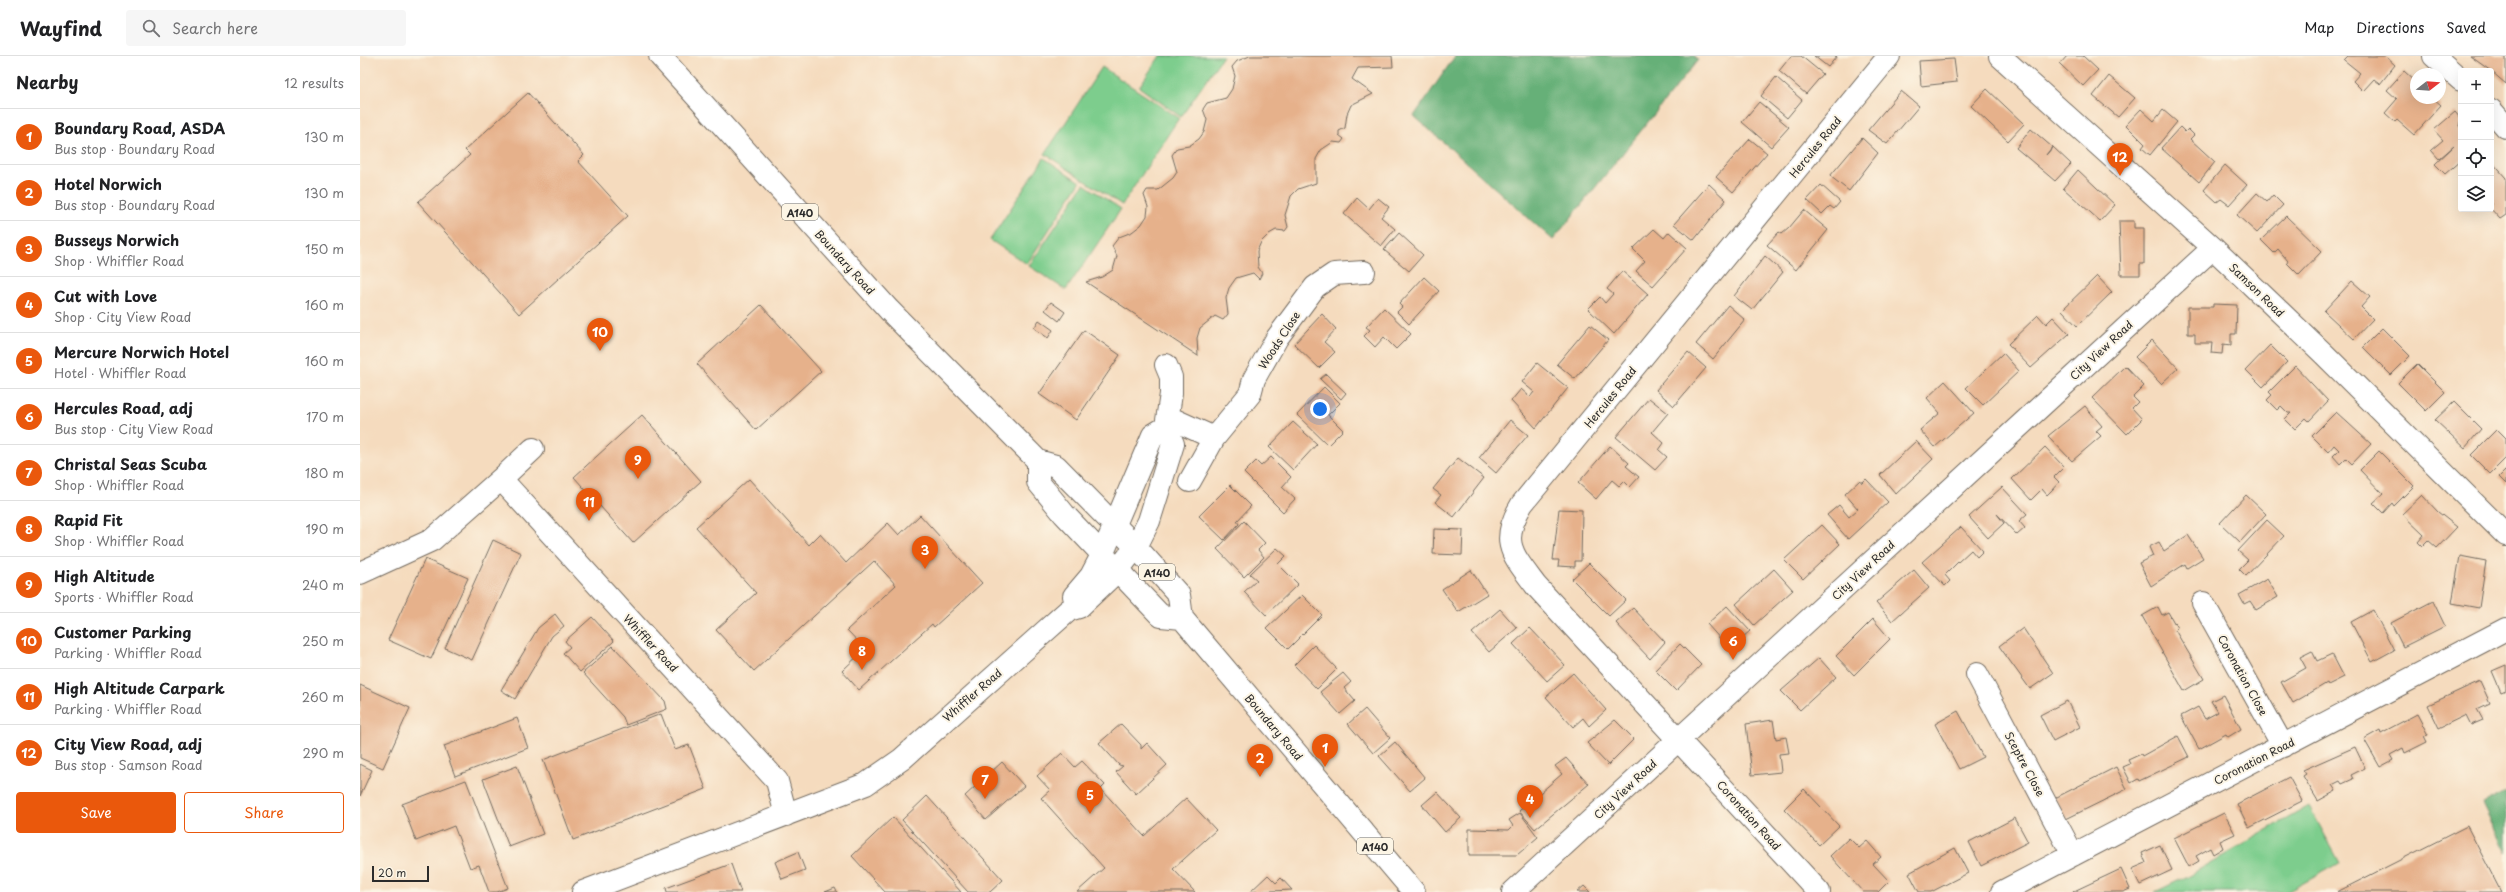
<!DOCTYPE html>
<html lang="en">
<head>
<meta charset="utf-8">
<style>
	body { margin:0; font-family:"Playpen Sans",sans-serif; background:#f6f6f6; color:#202124 }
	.controls { position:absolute; right:12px; top:12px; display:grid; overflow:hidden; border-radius:4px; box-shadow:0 4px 16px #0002 }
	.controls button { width:36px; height:36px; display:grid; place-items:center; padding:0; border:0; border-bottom:1px solid #e0e0e0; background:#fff; color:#202124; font:20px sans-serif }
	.compass { position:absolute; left:2050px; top:12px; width:36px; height:36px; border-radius:50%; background:#fff; box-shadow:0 4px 16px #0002; rotate:73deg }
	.scale { position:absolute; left:12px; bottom:10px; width:57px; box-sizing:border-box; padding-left:4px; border:2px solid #2b2b2b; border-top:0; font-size:11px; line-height:14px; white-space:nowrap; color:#2b2b2b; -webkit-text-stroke:3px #fcf5e5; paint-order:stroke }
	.you { position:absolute; left:960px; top:353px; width:14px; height:14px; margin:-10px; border:3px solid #fff; border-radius:50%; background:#1a73e8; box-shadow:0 0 0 6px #1a73e833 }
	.badge { display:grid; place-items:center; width:26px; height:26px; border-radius:50%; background:#ea580c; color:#fff; font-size:13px; font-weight:700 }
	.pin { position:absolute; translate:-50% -33px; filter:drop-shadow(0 1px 2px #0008) }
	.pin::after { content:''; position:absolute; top:21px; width:14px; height:12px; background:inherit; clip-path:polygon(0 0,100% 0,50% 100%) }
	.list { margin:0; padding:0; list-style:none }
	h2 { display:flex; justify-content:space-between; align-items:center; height:52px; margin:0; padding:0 16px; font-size:17px }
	h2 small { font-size:13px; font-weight:400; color:#757577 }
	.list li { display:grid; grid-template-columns:26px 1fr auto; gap:12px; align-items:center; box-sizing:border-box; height:56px; padding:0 16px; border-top:1px solid #e0e0e0 }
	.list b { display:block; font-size:15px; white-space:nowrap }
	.list p { margin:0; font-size:13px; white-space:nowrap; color:#757577 }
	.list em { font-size:13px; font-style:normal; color:#757577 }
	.actions { display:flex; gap:8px; padding:12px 16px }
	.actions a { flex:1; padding:9px 0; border:1px solid #ea580c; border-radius:4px; text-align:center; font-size:14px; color:#ea580c }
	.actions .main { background:#ea580c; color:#fff }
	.icon { flex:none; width:22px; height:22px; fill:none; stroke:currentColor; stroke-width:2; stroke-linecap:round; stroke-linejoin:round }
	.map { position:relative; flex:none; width:2146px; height:836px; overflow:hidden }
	header { display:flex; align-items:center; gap:24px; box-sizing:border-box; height:56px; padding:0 20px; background:#fff; border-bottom:1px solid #e0e0e0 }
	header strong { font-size:19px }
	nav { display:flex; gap:22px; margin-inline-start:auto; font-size:14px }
	.search { width:280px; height:36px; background:#f6f6f6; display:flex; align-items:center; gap:10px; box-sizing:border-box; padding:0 14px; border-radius:4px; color:#757577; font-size:15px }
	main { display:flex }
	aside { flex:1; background:#fff }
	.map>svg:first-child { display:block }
</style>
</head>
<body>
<header>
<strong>Wayfind</strong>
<div class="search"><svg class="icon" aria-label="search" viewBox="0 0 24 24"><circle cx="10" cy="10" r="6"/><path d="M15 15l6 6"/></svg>Search here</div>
<nav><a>Map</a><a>Directions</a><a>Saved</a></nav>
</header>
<main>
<aside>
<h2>Nearby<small>12 results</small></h2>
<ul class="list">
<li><span class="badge">1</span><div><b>Boundary Road, ASDA</b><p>Bus stop · Boundary Road</p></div><em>130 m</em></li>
<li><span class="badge">2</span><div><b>Hotel Norwich</b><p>Bus stop · Boundary Road</p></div><em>130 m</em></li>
<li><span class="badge">3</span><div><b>Busseys Norwich</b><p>Shop · Whiffler Road</p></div><em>150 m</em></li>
<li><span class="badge">4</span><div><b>Cut with Love</b><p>Shop · City View Road</p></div><em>160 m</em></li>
<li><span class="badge">5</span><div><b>Mercure Norwich Hotel</b><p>Hotel · Whiffler Road</p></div><em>160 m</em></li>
<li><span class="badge">6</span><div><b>Hercules Road, adj</b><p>Bus stop · City View Road</p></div><em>170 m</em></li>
<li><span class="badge">7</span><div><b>Christal Seas Scuba</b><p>Shop · Whiffler Road</p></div><em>180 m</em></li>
<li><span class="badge">8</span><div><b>Rapid Fit</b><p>Shop · Whiffler Road</p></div><em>190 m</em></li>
<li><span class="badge">9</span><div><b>High Altitude</b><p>Sports · Whiffler Road</p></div><em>240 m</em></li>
<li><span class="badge">10</span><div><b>Customer Parking</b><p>Parking · Whiffler Road</p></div><em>250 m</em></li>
<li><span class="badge">11</span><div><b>High Altitude Carpark</b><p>Parking · Whiffler Road</p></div><em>260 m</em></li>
<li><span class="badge">12</span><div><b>City View Road, adj</b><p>Bus stop · Samson Road</p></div><em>290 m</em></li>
</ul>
<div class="actions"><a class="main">Save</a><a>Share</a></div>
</aside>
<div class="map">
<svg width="2146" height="836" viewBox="0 0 2146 836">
	<rect width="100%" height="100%" fill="#fcf5e5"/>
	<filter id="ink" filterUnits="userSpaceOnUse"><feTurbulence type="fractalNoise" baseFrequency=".025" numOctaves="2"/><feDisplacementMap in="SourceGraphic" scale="8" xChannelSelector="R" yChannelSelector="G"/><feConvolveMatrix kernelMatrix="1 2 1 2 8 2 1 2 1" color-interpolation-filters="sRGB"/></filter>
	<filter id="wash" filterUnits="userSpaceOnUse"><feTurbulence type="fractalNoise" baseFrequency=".012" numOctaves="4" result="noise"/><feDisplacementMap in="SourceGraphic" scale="16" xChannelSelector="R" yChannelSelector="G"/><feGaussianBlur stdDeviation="0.9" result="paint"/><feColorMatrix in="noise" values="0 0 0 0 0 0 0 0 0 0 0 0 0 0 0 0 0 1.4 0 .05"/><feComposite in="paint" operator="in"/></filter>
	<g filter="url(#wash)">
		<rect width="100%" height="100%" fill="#f5dbbe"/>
		<path fill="#7dcd8d" stroke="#547c5c" d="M800,0H863L821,61L779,31Z
			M742,11L819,62L762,149L685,98Z
			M684,102L720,126L667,208L630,184Z
			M724,128L761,153L706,234L669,210Z
			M1949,750L1980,807L1927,836H1795L1828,820Z"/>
		<path fill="#66b078" stroke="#486e52" d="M1095,0H1334L1338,4L1193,184L1054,60Z
			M2146,736V797L2122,748Z"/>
		<g id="blocks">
			<path fill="#e6b18b" d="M890,0H1032L1033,11L998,12L992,23L1013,38L991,49L987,58L985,72L979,75V79L984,83L981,87L973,86L961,94L956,103V127L938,133L931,140L925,159L928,171L925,175L916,174L909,178L901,186L897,195L898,211L902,217L899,223L893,217L876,222L869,232L866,242L868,258L863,264L855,260L840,272L837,282L838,300L726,226L742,221L753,214L757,200L752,190L759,181L772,176L781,169L787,160L788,151L784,139L787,134H798L813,122L817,116L812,99L817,92L829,90L839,83L844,76L847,64L843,53L847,47L866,42L872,33L875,20L872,11L877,5Z
				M1431,0H1441L1463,18L1446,38L1419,15Z
				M1454,0H1477L1468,11Z
				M1707,0H1723L1738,14L1723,30L1700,8Z
				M1988,0H2025L2035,9L2020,28L2014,23L2003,35L1993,25L2000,17L1984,4Z
				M2110,0H2146V28L2131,15Z
				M1594,3L1597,26L1561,30L1559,5Z
				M2044,15L2056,26V42H2073L2081,49L2054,79L2037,64L2035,66L2025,57L2037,43L2027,34Z
				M1749,20L1775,42L1758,61L1733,40Z
				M1416,21L1442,44L1427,62L1401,40Z
				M1627,33L1664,68L1648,85L1611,50Z
				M1541,35L1559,50L1527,88L1508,74Z
				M168,37L224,99L218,105L268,160L159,258L58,146L110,99L105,94Z
				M1399,46L1429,71L1411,91L1382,66Z
				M1781,53L1794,65L1803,54L1817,66L1790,99L1782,92L1785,88L1766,69Z
				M2095,56L2101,63L2099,70L2101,72V104L2085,118L2075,108L2094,90L2079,103L2071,94L2083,84L2074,74Z
				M1820,71L1825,76L1828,73L1834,79L1830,83L1855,106L1839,126L1801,92Z
				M1671,73L1692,91L1686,99L1693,91L1711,108L1695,125L1656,92Z
				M1502,82L1518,97L1489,135L1470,120Z
				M1390,83L1407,97L1373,136L1356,121Z
				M2131,105L2146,122V159L2140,163L2131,153Z
				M1865,109L1887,129L1869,149L1861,143L1857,146L1844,134Z
				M1718,114L1755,149L1740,165L1703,132Z
				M1349,128L1366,144L1334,184L1314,168Z
				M1461,129L1480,146L1474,153L1470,150L1462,158L1447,144Z
				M1897,137L1907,146L1913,139L1923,149L1897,177L1877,159Z
				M997,142L1009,153L1018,142L1029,151L1021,161L1035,173L1021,190L984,158Z
				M1444,154L1468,174L1436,214L1407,189L1419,176L1422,178L1429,172Z
				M1926,160L1962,195L1939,219L1927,207L1928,205L1918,193L1914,197L1901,184Z
				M1759,165H1774V172H1784V208H1780V219H1761Z
				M1294,173L1304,182L1309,176L1327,192L1293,230L1276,215L1285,205L1273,193Z
				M1039,177L1063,199L1049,215L1024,194Z
				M1405,200L1423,216L1392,254L1374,240Z
				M1262,215L1288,238L1254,278L1228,253L1240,241L1245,247L1253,238L1247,233Z
				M1737,220L1752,236L1717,270L1702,254Z
				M1064,221L1079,235L1049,268L1037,256L1042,251L1039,248Z
				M1992,225L2010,241L2001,251L2013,263L1994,283L1964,255Z
				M691,246L705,256L699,265L685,254Z
				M1853,248L1877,249L1876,278H1871V289L1863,288L1862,298L1851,297L1852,287H1835V278H1828V251H1853Z
				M401,249L461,315L396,374L337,308Z
				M1368,249L1385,264L1353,303L1336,288Z
				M1024,252L1051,278L1036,293L1024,281L1015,291L1004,280L1010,274L1006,271Z
				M962,258L976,273L964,286L975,296L959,312L934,288Z
				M1678,259L1686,268L1693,261L1709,278L1671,312L1648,288Z
				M679,264L693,274L688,282L674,272Z
				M1230,269L1248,284L1215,323L1197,308Z
				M2022,272L2050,300L2031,319L2003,291Z
				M724,274L760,299L716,364L679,338Z
				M1792,284L1818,312L1801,328L1775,301Z
				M1910,289L1927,306L1903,331L1886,314Z
				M1328,296L1346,312L1314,350L1296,334Z
				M1643,297L1659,315L1623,349L1606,332Z
				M1177,307L1208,332L1176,372L1151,345L1161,333L1170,341L1174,336L1162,326Z
				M2057,308L2085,336L2066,355L2038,327Z
				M1765,310L1784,330L1773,341L1778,346L1772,352L1782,363L1767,378L1732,342Z
				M1935,310L1968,345L1949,365L1946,362L1935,373L1925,363L1931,357H1928L1921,350L1917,354L1907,344L1912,339L1909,336Z
				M966,318L986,337L981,343L960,323Z
				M1585,325L1614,357L1575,391L1560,374L1580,357L1567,342Z
				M964,331L980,347L968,359L983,374L968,389L937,359Z
				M1289,342L1308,357L1292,376L1304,387L1299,394L1307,401L1295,414L1256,381Z
				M2094,346L2121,373L2105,392L2075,364Z
				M1725,350L1742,370L1736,375L1741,380L1712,405L1688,380Z
				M1976,356L2011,388L1992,408L1986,402L1980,408L1973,400L1979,394L1974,389L1968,396L1952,380Z
				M282,359L341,425L273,487L214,421Z
				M1150,364L1168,379L1136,417L1119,402Z
				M933,366L957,388L933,414L909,391Z
				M2137,373L2146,382V402L2130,418L2111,399Z
				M1556,385L1573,403L1536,438L1520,419Z
				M1250,390L1269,407L1266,410L1279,421L1270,431L1264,425L1259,430L1252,424L1236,443L1218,427Z
				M1685,391L1704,411L1694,421L1699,426L1692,434L1687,439L1682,433L1671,444L1652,423Z
				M2019,395L2054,430L2034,450L2032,447L2023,457L2013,447L2023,438L2000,414Z
				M911,401L931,421L922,431L935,443L923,456L884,417L896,405L901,410Z
				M1098,402L1124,422L1094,461L1075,446L1081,439L1073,433Z
				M2146,414V428L2139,421Z
				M389,423L449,489L460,478L486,507L528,467L539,479L560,459L622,527L574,571L572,568L499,634L482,615L505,593L487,574L536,529L514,505L394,615L356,574L396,537L336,471Z
				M1506,423L1528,446L1488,483L1467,459L1479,449L1489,461L1498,453L1485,438L1500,424L1502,427Z
				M870,429L891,450L877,465L879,468L864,484L839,460Z
				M1642,431L1667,458L1659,465L1665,472L1657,479L1637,458L1644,467L1628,482L1609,461Z
				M1886,439L1906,458L1880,486L1860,467Z
				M2062,439L2078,456L2097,471L2077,492L2068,484L2062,490L2058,486L2064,479L2042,458Z
				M1199,453L1222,454L1221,505H1215V511L1198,510L1199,504H1193Z
				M1907,464L1924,480L1886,520L1879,513L1888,504L1878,495Z
				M884,465L905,487L898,494L904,501L884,521L857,493Z
				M1462,469L1480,488L1443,523L1424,504Z
				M1601,471L1623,495L1617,501L1611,494L1598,506L1585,519L1590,525L1585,530L1562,506Z
				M1074,473L1103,474L1102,499L1073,498Z
				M1828,479L1843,502L1827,512L1825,508L1791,530L1779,507L1793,500L1789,491L1799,486L1804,495Z
				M133,484L161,497L112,604L85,592Z
				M917,492L926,500L918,508L938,528L906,559L884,536L897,524L890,518Z
				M2100,500L2126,505L2119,552L2092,547Z
				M65,503L108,522L71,603L28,584Z
				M1229,507L1266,544L1249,560L1212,523Z
				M1414,513L1433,534L1394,569L1376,548Z
				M1111,514L1127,538L1098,556L1082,533Z
				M1554,514L1569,532L1532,565L1516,547Z
				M1907,523L1918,541L1896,554L1890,545L1884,548L1879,539Z
				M942,539L962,559L928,593L907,572Z
				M2073,545L2085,570L2043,591L2031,567Z
				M1367,550L1390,575L1369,593L1347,568Z
				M1798,551L1802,559L1808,556L1817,572L1815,574L1844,623L1824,635L1782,560Z
				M1273,552L1305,586L1290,603L1256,567Z
				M1140,553L1157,572L1129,596L1112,577Z
				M2013,554L2034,594L2012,606L1991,566Z
				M195,558L204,570L192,580L155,643L141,634L178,572Z
				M232,561L254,585L220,616L203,597L210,591L205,585Z
				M1513,563L1530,583L1494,619L1476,600Z
				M1170,572L1205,609L1187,625L1153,588Z
				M1663,572L1693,617L1670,633L1639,590Z
				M1320,588L1341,609L1316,635L1295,614Z
				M954,589L977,613L957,633L934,609Z
				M253,590L305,645L307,653L266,669L263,661L223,617Z
				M1952,595L1957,605L1972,598L1984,621L1968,629L1967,627L1933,647L1921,626L1946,612L1940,601Z
				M1459,602L1476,621L1440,654L1421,635Z
				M2146,609V634L2141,636L2132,615Z
				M983,617L991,626L984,632L995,645L980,658L960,636Z
				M1213,617L1246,654L1229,670L1223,662L1213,671L1186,641Z
				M2120,625L2130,647L2117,653L2123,664L2111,669L2106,659L2079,672L2068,649Z
				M0,629L50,652L23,712L0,702Z
				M1863,639L1881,673L1868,681L1866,678L1839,693L1821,660L1838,651L1845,663L1858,656L1851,645Z
				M1707,645L1720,671L1693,685L1680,659Z
				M1005,653L1030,682L1013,697L988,668Z
				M1598,655L1623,701L1599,713L1575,668Z
				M301,658L315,694L329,689L346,733L213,784L183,704Z
				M2057,658L2068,679L2064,680L2067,686L2045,697L2043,692L2030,699L2033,704L2020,711L2004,683L2020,674L2021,677Z
				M157,662L168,692L95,720L84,690Z
				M1255,664L1274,683L1248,709L1227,687Z
				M1413,664L1416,683L1426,681L1429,697L1419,698L1421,716L1392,719L1386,668Z
				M761,668L781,689V693L787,687L807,709L776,738L756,716L763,710L759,709L739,687Z
				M1818,680L1829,701L1779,725L1778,723L1771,727L1763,711L1770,708L1768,704L1781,698L1782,700Z
				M1035,686L1065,722L1050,735L1019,700Z
				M1995,691L2005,712L1991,719L1993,723L1982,728L1980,725L1972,729L1976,735L1958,745L1943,720L1946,718L1943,714Z
				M702,697L715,711L722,705L745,729L741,733L784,780L826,742L856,774L813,813L835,836H717L744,812L681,742L690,734L677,720Z
				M1206,702L1229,728L1175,773L1159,755L1202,718L1195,710Z
				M642,706L664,730L626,764L605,740Z
				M0,708L12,714L0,740Z
				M157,710L183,778L149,791L123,723Z
				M1756,711L1767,733L1706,763L1695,742Z
				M1929,721L1942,745L1889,772L1877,748Z
				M106,724L148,832L137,836H129L119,809L110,812L94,770L56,785L42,748Z
				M1444,733L1479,770L1459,789L1424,753Z
				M1077,736L1101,762L1085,776L1062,749Z
				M567,740L643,824L630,836H608L542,764Z
				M1160,757L1178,781L1157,799H1109V773L1149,774L1153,770L1149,764Z
				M1864,757L1875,778L1860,785L1863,792L1853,798L1850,792L1836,800L1839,805L1829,811L1814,782Z
				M533,761L601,836H525L492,800Z
				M1655,762L1668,786L1621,810L1609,786Z
				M2107,770L2141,836H1977Z
				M1489,782L1499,792L1507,785L1521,801L1513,808L1529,825L1518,836H1503L1470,800Z
				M1800,789L1812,814L1780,829L1772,813L1786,807L1782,797Z
				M1595,792L1608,817L1571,836H1559L1549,817Z
				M438,796L445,814L422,823L415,806Z
				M371,808L381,836H307L306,832Z
				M1761,813L1770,833L1763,836H1712Z
				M908,819L916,827L921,822L932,834L890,836Z
				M1224,830L1230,836H1217Z
				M475,832L477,836H465Z"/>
		</g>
	</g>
	<g filter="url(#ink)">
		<use href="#blocks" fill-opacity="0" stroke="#72695e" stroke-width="1"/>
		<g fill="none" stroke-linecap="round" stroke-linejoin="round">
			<defs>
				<path id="minor" d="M1640,0L1853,192L1964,298L2146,479
					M2074,0L2101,24
					M2131,54L2146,71
					M808,361L854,382L890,338L894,323L917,282L955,231L974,218L1004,216
					M173,393L141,423L417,725L426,759
					M830,425L854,382
					M0,517L72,484L141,423
					M714,540L731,520L742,499L793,379L806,371
					M1843,547L1923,690
					M1617,618L1713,799
					M223,836L506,728L542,703L709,554L719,551L757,515L776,491L789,465L813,388L806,371L811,338V321L806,309
					M1153,836L1853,192
					M1459,836L1176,530C1152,498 1139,486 1162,448L1529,0
					M1642,836L2146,573"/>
				<path id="highway" d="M300,0L529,254L678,405L696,410L776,491L819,539L822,562L1054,836
					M678,405V426L704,458L801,560L822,562"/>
			</defs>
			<use href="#minor" stroke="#72695e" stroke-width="24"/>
			<use href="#highway" stroke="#72695e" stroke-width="24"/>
			<use href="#minor" stroke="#fff" stroke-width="22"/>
			<use href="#highway" stroke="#fff" stroke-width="22"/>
		</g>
	</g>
	<g text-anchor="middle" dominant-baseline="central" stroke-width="4" stroke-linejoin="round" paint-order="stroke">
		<g fill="#fcf5e5" stroke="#6a6863" stroke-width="1">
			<rect x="422" y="148" width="36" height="16" rx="3"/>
			<rect x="779" y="508" width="36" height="16" rx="3"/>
			<rect x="997" y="782" width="36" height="16" rx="3"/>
		</g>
		<g font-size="10" font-weight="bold" fill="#2b2b2b">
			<text x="440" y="156">A140</text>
			<text x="797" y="516">A140</text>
			<text x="1015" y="790">A140</text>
		</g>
		<g font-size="11" fill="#2b2b2b" stroke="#fcf5e5">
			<text transform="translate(1455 91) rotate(-51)">Hercules Road</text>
			<text transform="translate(485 206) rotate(48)">Boundary Road</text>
			<text transform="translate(1897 234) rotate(44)">Samson Road</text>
			<text transform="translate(919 284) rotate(-57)">Woods Close</text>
			<text transform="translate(1741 294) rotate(-43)">City View Road</text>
			<text transform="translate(1250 341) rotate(-51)">Hercules Road</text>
			<text transform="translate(1503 514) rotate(-43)">City View Road</text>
			<text transform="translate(291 587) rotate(47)">Whiffler Road</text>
			<text transform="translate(1883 619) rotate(61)">Coronation Close</text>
			<text transform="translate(612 639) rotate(-41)">Whiffler Road</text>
			<text transform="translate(914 671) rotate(50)">Boundary Road</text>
			<text transform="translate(1894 705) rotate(-27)">Coronation Road</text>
			<text transform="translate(1665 708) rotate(62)">Sceptre Close</text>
			<text transform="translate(1265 733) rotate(-43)">City View Road</text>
			<text transform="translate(1389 759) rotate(48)">Coronation Road</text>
		</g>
	</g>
</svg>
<div class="controls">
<button>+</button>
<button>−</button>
<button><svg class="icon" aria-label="locate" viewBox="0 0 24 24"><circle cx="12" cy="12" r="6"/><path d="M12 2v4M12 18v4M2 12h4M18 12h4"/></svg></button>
<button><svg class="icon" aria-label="layers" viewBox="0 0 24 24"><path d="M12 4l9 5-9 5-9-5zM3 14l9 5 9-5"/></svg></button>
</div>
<svg class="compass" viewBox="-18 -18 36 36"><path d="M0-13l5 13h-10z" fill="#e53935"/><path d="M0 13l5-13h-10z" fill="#757577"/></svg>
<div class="scale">20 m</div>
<div class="you"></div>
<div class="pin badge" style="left:965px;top:711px">1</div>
<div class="pin badge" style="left:900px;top:721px">2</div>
<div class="pin badge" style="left:565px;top:513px">3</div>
<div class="pin badge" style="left:1170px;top:762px">4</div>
<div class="pin badge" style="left:730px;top:758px">5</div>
<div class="pin badge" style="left:1373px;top:604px">6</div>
<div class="pin badge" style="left:625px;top:743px">7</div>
<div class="pin badge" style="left:502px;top:614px">8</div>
<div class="pin badge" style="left:278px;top:423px">9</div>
<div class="pin badge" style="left:240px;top:295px">10</div>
<div class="pin badge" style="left:229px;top:465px">11</div>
<div class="pin badge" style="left:1760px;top:120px">12</div>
</div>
</main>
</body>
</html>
